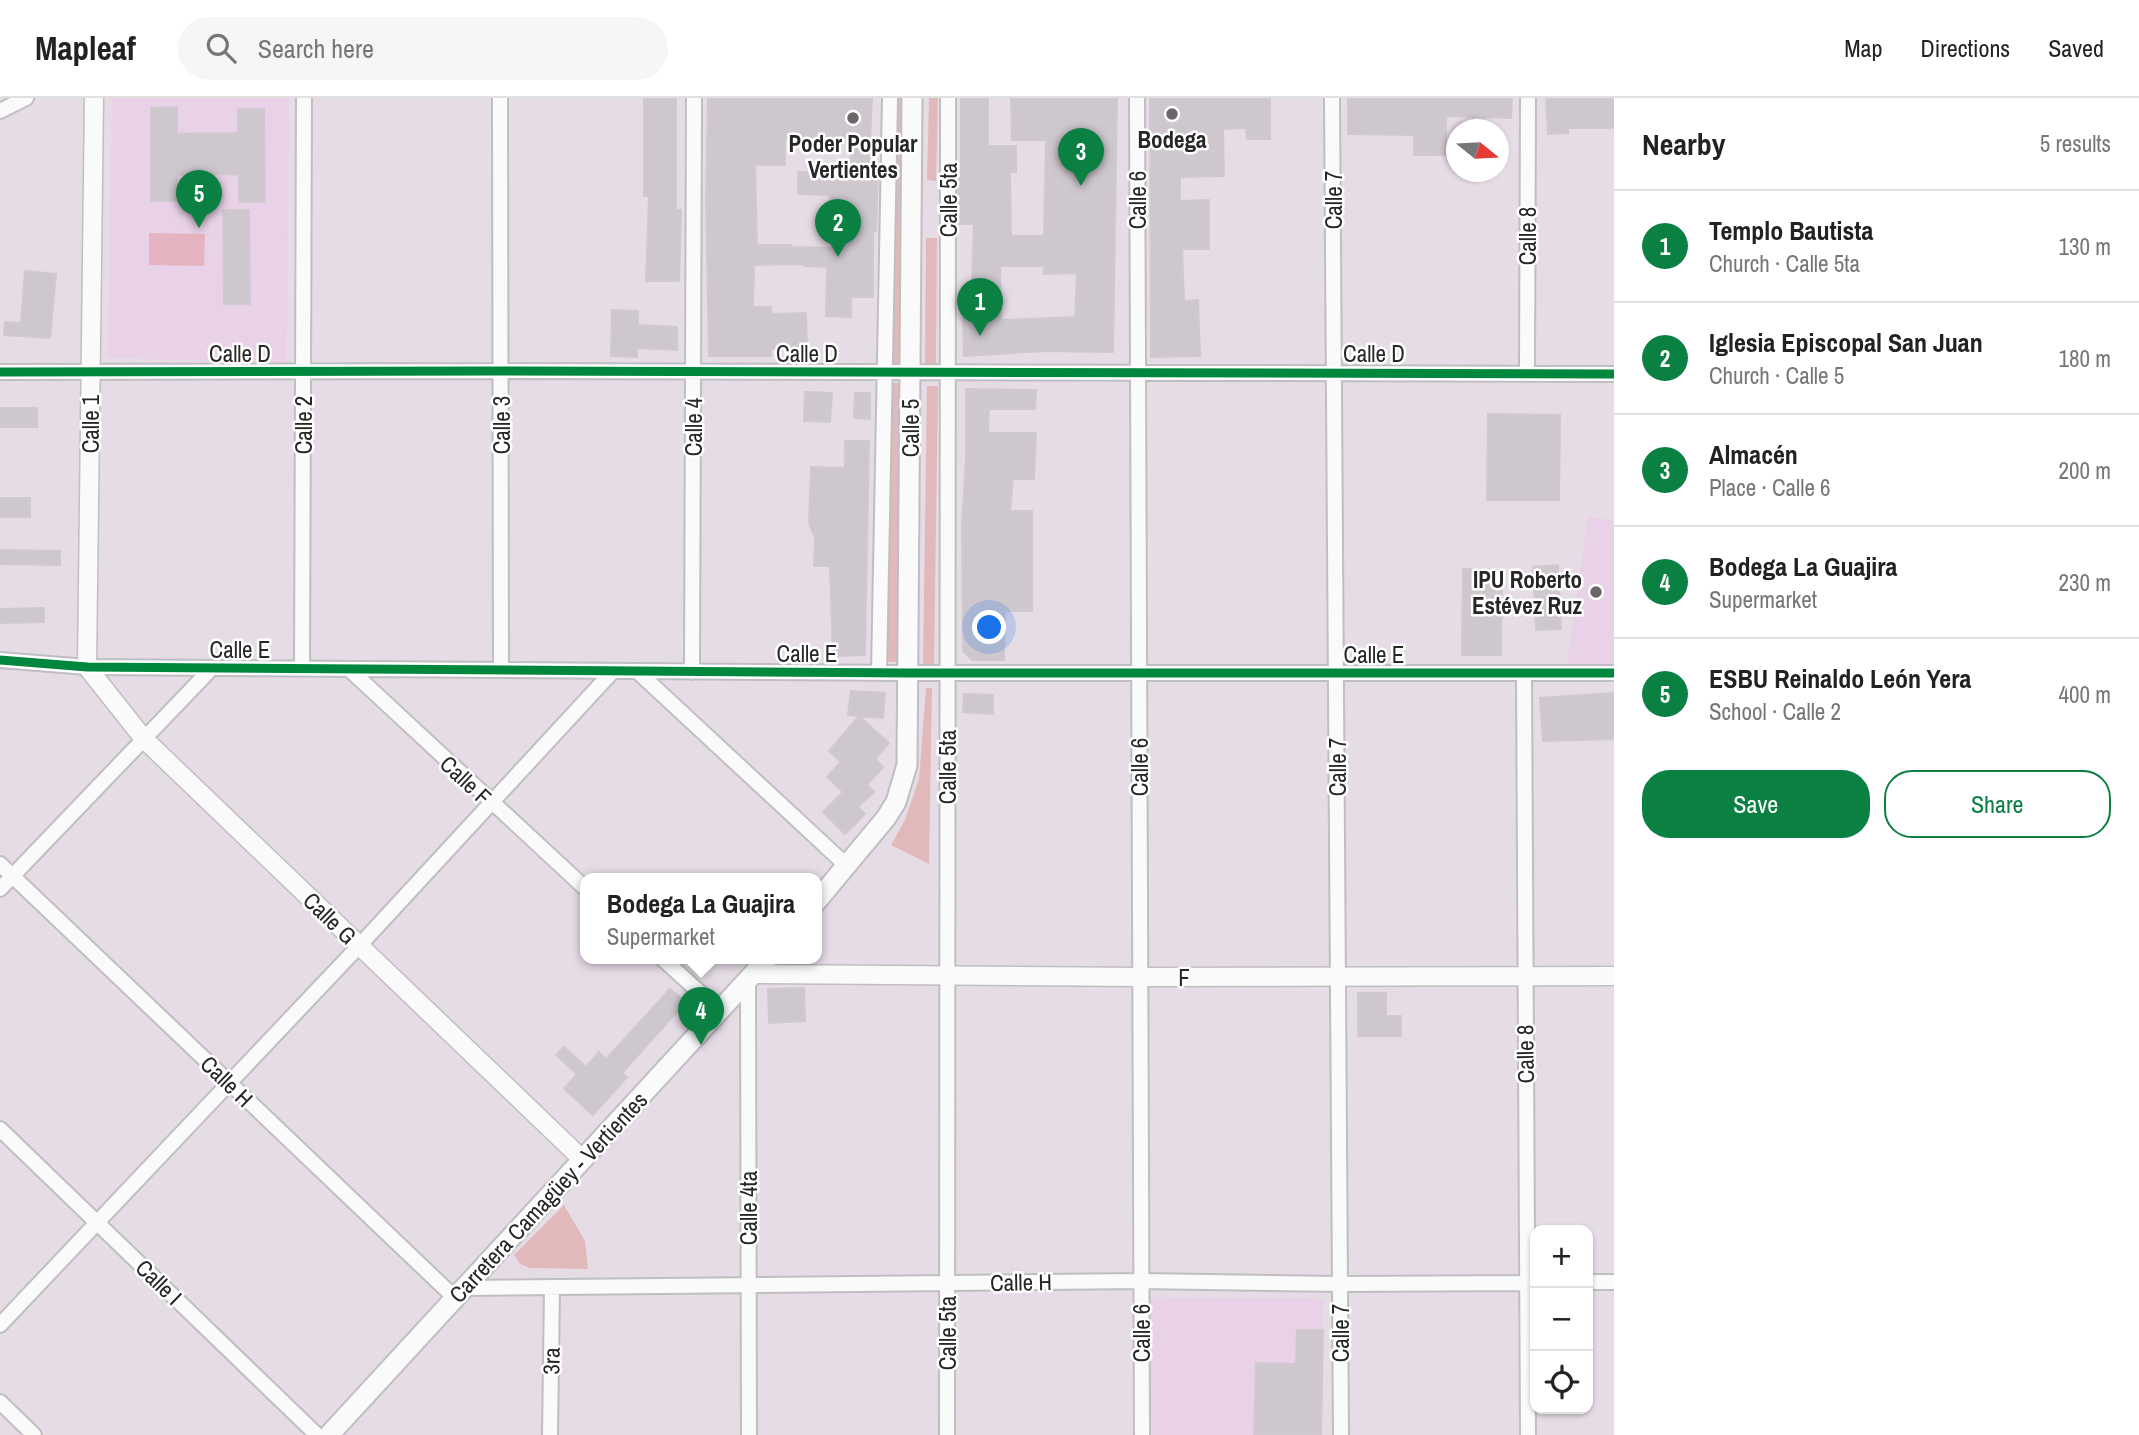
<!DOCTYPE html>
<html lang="en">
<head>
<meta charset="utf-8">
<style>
	body { margin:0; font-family:"Archivo Narrow",sans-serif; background:#f6f6f6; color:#222 }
	.controls { position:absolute; right:21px; bottom:21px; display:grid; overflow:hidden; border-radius:14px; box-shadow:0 2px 5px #0004 }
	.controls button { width:63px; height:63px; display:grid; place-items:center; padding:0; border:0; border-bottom:2px solid #e0e0e0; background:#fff; color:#222; font:35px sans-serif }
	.compass { position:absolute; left:1446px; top:21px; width:63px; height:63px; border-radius:50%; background:#fff; box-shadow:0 2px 5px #0004; rotate:108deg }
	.you { position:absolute; left:990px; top:530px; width:24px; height:24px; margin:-18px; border:5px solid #fff; border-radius:50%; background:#1a73e8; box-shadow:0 0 0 10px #1a73e833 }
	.badge { display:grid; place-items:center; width:46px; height:46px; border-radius:50%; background:#0b8043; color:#fff; font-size:23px; font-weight:700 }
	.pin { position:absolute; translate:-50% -58px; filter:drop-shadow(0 2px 4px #0008) }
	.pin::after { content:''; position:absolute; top:37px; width:24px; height:21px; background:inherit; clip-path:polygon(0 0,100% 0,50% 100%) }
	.popup { position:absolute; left:580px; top:775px; width:242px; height:91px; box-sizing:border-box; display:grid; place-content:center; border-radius:14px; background:#fff; filter:drop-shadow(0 2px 5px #0005); font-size:23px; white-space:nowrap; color:#767676 }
	.popup b { font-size:26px; color:#222 }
	.popup::after { content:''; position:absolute; left:50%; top:100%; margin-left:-14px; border:14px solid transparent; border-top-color:#fff }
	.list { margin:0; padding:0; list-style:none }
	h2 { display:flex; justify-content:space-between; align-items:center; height:91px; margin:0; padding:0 28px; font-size:30px }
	h2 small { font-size:23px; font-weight:400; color:#767676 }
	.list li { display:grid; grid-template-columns:46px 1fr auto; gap:21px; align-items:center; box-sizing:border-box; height:112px; padding:0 28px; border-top:2px solid #e0e0e0 }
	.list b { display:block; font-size:26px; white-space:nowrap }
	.list p { margin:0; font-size:23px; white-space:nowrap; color:#767676 }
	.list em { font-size:23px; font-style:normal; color:#767676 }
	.actions { display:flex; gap:14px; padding:21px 28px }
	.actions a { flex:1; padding:16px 0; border:2px solid #0b8043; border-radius:28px; text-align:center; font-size:24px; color:#0b8043 }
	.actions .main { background:#0b8043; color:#fff }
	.icon { flex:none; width:38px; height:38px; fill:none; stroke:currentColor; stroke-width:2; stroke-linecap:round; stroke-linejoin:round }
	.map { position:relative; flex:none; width:1614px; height:1337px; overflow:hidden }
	header { display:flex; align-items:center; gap:42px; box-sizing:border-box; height:98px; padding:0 35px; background:#fff; border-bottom:2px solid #e0e0e0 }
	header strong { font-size:33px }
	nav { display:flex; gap:38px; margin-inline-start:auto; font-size:24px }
	.search { width:490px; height:63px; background:#f6f6f6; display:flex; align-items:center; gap:18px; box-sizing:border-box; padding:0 24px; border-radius:38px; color:#767676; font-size:26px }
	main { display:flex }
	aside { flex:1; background:#fff }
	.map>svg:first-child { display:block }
</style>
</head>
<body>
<header>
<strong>Mapleaf</strong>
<div class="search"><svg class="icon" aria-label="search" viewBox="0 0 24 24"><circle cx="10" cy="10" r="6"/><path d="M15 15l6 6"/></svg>Search here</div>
<nav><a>Map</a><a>Directions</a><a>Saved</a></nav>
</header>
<main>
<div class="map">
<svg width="1614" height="1337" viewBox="0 0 1614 1337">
	<rect width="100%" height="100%" fill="#e6dce6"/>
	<path fill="#e9d1e7" d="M112,0H289L287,265L108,260Z
		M1588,419L1614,422V566L1567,567Z
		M1150,1199L1323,1201L1321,1337H1150Z"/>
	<path fill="#e2b9bb" d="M895,0H906L902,267L891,266Z
		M929,0H938L936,83L927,82Z
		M926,140H937L936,266H925Z
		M890,285H901L897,564H886Z
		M927,288H938L934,567H923Z
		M926,590H932L929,766L891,747L905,722L919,681Z
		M564,1107L585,1143L588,1171L530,1170L520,1166L514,1157Z"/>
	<path fill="#e5b4c0" d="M149,135L205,136L204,168L149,167Z"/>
	<path fill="#cec7ce" stroke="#d0c9d0" stroke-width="2" fill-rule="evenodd" d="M644,0H676V112H681L679,183H646L649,98H644Z
		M708,0H872L870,44H873L874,75H878L876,133H873V199H851V219L826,218L827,169L804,168V166L754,167L753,209H771V216L806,215L807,249L771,251V258H709L706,99ZM850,40L851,74H798V96L830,97L829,119H841L840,150L791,149V147H757L755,67H785V41Z
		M961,0H988V48H1016V74H1010L1011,138H1044L1046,42H1012L1011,0H1117L1113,254L1044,253L964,258L963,220H967L966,192H971V183H972L974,126H958V80H961ZM1000,168H1044V176L1077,175L1075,219L1001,222Z
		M1150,0H1270V41H1247L1246,30L1223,31L1224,78L1180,79V103L1209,102V151H1182L1184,203L1198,202L1200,258L1151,259Z
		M1348,0H1512L1511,20L1446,18V57H1414V37L1348,36Z
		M1546,0H1614V30H1568V35L1548,36Z
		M177,9V36L238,35V11H264L265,104H239V76L177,77V103H151V10Z
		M223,112H249L250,206H224Z
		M25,173L56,176L50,240L4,237L5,224L21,225Z
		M612,212L638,213V227L677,229V252L637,250V259L611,258Z
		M966,291L1036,292L1035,311H989L988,335H1036L1034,381H1013L1010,413H1032V513H1005L1004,562H972L963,553L962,425L966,361Z
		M805,294L832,295L830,324L804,323Z
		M855,295H870V321L854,320Z
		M0,310H37V329H0Z
		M1488,316L1560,317L1559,402H1487Z
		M845,343H869L865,557L833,558L830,468H814L815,440L809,425L811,369L845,370Z
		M0,400H30V419H0Z
		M0,452L60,453V467L0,466Z
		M1558,467L1561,531L1536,532L1533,469Z
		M1463,471L1502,472L1501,557H1462Z
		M44,510V524L0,525V511Z
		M851,593L885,595L883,620L848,617Z
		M1614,595V641L1543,643L1540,600Z
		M964,596L993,597V616L963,614Z
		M859,618L889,645L875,661L883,669L867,687L874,694L858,709L865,716L845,736L823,714L843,694L827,679L841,664L829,653Z
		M804,890L805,923L769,925L768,891Z
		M670,891L686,904L622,975L627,979L593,1017L564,991L577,976L556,957L564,949L586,969L599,954L606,961Z
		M1358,895H1386V918H1401V938H1358Z
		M1297,1232H1323L1321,1337H1254L1256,1265L1296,1266Z"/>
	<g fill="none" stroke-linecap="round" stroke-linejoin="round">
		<defs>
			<path id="minor" d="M500,0L501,571
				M1137,0L1142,1337
				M1332,0L1341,1337
				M0,13L26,0
				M0,274L501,273L1614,276
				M1527,275L1528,0
				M0,562L87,569L909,575H1614
				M302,570L304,0
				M349,571L586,791
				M637,573L847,768
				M692,574L694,0
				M879,575L890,0
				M1524,575L1528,1337
				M0,766L455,1200
				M0,791L212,570
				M663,861L720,913
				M748,883L749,1337
				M0,1031L317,1337
				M1588,1184H1614
				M464,1190L1141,1183L1340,1186L1535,1185
				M0,1227L359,848L613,573
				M0,1304L34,1337
				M550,1337L552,1189
				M947,1337L948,0"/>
			<path id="tertiary" d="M94,0L87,569L144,641L583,1062
				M754,876L1140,879L1614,878"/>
			<path id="secondary" d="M816,804L886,720L896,704L907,667L912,0
				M329,1337L767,861"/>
		</defs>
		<use href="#minor" stroke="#bfbec0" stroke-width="18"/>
		<use href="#tertiary" stroke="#bfbec0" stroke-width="21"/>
		<use href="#secondary" stroke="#bfbec0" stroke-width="23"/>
		<use href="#minor" stroke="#fbfafb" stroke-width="14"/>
		<use href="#tertiary" stroke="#fbfafb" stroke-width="18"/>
		<use href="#secondary" stroke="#fbfafb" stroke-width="19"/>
		<defs>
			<path id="cycleway" d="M0,274L501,273L1614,276
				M0,562L87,569L909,575H1614"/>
		</defs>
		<use href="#cycleway" stroke="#fff" stroke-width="13"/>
		<use href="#cycleway" stroke="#00873e" stroke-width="9"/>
	</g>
	<g fill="#6a666a" stroke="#fff" stroke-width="2.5">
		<circle cx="1172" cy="16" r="7"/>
		<circle cx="853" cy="20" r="7"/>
		<circle cx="1596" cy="494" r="7"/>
	</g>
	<g text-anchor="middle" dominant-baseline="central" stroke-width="5" stroke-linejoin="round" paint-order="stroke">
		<g font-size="23" font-weight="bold" fill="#272727" stroke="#fff">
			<text x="1172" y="41">Bodega</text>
			<text x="853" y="45">Poder Popular<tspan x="853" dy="26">Vertientes</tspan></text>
			<text x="1582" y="481" text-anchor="end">IPU Roberto<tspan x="1582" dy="26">Estévez Ruz</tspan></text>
		</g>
		<g font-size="23" fill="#272727" stroke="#fff">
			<text transform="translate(948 102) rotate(-90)">Calle 5ta</text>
			<text transform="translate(1137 102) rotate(-90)">Calle 6</text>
			<text transform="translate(1333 102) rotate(-90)">Calle 7</text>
			<text transform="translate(1527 138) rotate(-90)">Calle 8</text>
			<text x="240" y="255">Calle D</text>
			<text x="807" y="255">Calle D</text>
			<text x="1374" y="255">Calle D</text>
			<text transform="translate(90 326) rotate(-90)">Calle 1</text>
			<text transform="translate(303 327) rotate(-90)">Calle 2</text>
			<text transform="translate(501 327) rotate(-90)">Calle 3</text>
			<text transform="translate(693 329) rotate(-90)">Calle 4</text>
			<text transform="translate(910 330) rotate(-90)">Calle 5</text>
			<text x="240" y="551">Calle E</text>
			<text x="807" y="555">Calle E</text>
			<text x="1374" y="556">Calle E</text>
			<text transform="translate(947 669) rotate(-90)">Calle 5ta</text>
			<text transform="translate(1139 669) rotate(-90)">Calle 6</text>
			<text transform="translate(1337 669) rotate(-90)">Calle 7</text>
			<text transform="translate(466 682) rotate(43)">Calle F</text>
			<text transform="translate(330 820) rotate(44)">Calle G</text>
			<text x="1184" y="879">F</text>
			<text transform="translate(1525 956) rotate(-91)">Calle 8</text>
			<text transform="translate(227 983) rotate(44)">Calle H</text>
			<text transform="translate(548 1099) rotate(-47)">Carretera Camagüey - Vertientes</text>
			<text transform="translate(748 1110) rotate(-90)">Calle 4ta</text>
			<text transform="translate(159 1184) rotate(44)">Calle I</text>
			<text transform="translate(1021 1184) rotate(-1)">Calle H</text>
			<text transform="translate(947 1235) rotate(-90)">Calle 5ta</text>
			<text transform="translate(1141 1235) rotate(-90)">Calle 6</text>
			<text transform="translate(1340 1235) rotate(-90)">Calle 7</text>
			<text transform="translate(551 1263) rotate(-89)">3ra</text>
		</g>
	</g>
</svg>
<div class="controls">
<button>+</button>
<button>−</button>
<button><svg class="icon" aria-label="locate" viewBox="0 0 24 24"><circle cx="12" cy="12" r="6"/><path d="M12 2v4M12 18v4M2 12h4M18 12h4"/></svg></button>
</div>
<svg class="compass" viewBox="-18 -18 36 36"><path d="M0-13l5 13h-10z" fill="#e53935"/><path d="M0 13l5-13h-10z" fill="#767676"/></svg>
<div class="you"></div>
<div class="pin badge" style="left:980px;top:238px">1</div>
<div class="pin badge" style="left:838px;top:159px">2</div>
<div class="pin badge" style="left:1081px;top:88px">3</div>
<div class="pin badge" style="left:701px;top:947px">4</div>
<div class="popup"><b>Bodega La Guajira</b>Supermarket</div>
<div class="pin badge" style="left:199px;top:130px">5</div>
</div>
<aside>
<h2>Nearby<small>5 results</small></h2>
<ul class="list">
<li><span class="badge">1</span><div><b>Templo Bautista</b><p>Church · Calle 5ta</p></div><em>130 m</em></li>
<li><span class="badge">2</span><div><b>Iglesia Episcopal San Juan</b><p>Church · Calle 5</p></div><em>180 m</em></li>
<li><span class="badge">3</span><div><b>Almacén</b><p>Place · Calle 6</p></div><em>200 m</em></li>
<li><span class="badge">4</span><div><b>Bodega La Guajira</b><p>Supermarket</p></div><em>230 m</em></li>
<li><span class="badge">5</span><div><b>ESBU Reinaldo León Yera</b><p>School · Calle 2</p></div><em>400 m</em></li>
</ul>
<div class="actions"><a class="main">Save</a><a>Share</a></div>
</aside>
</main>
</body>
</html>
